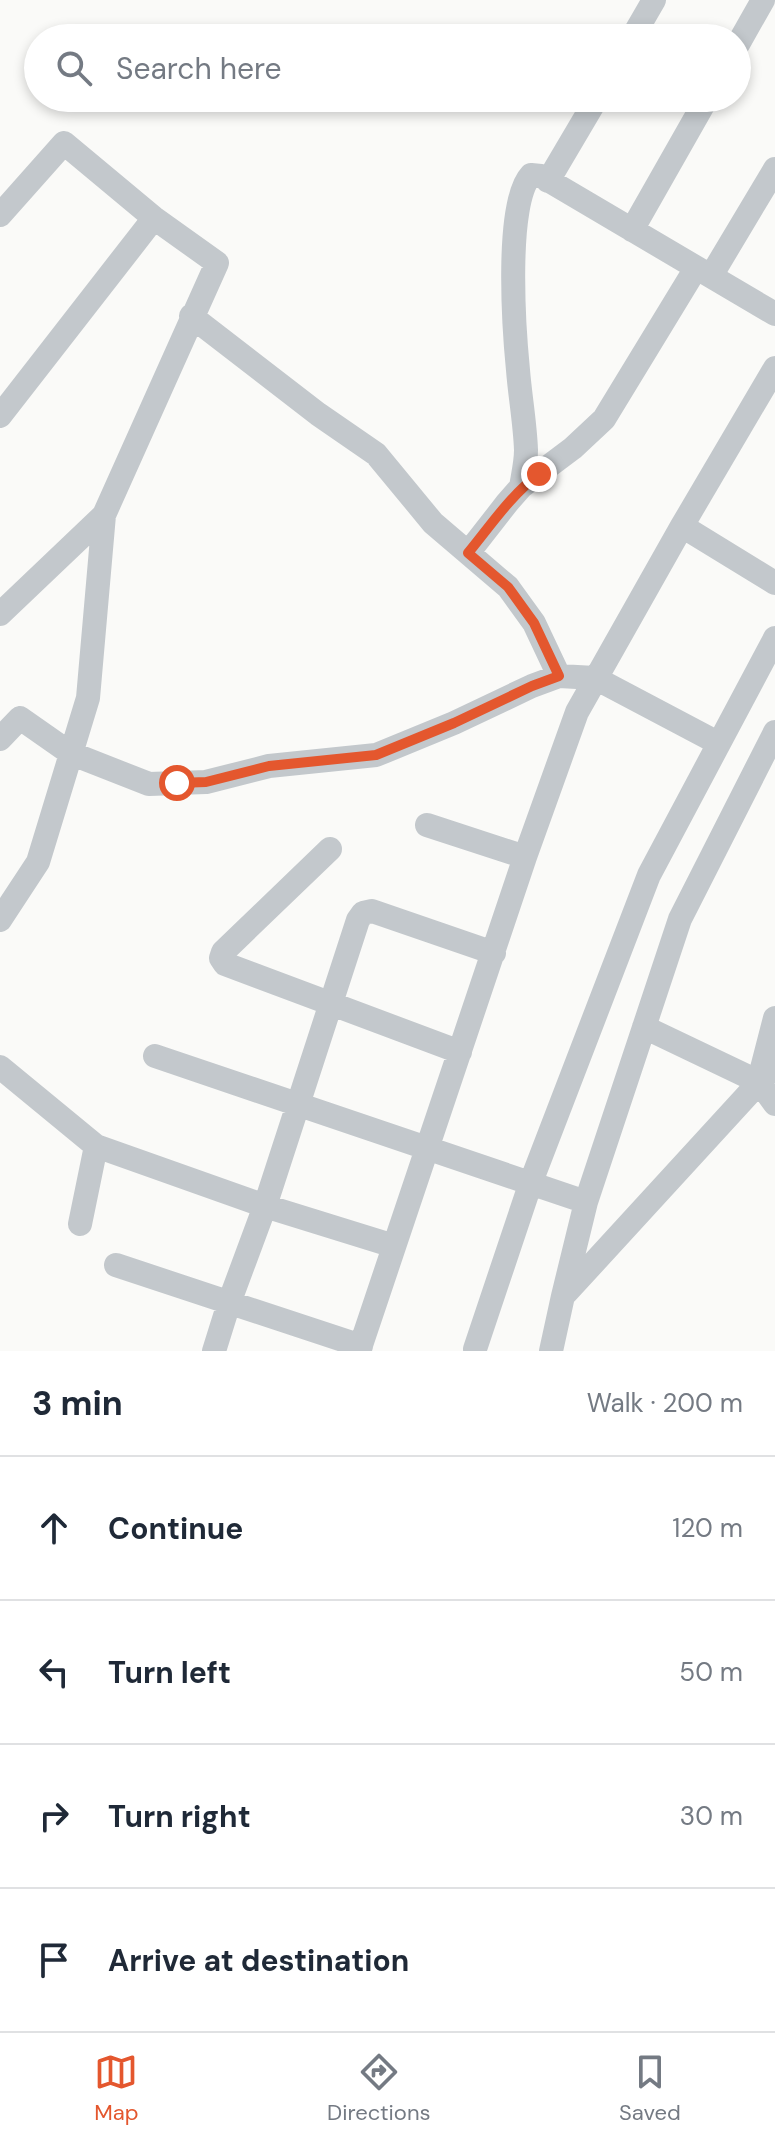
<!DOCTYPE html>
<html lang="en">
<head>
<meta charset="utf-8">
<style>
	body { margin:0; font-family:"DM Sans",sans-serif; background:#f6f6f7; color:#1f2937 }
	.stop { position:absolute; width:24px; height:24px; margin:-18px; border:6px solid #e4572e; border-radius:50%; background:#fff }
	.stop.end { background:#e4572e; border-color:#fff; box-shadow:0 2px 8px #0008 }
	.list { margin:0; padding:0; list-style:none }
	h2 { display:flex; justify-content:space-between; align-items:center; height:104px; margin:0; padding:0 32px; font-size:34px }
	h2 small { font-size:26px; font-weight:400; color:#747a83 }
	.list li { display:grid; grid-template-columns:52px 1fr auto; gap:24px; align-items:center; box-sizing:border-box; height:144px; padding:0 32px; border-top:2px solid #e0e1e3 }
	.list b { display:block; font-size:30px; white-space:nowrap }
	.list em { font-size:26px; font-style:normal; color:#747a83 }
	.icon { flex:none; width:44px; height:44px; fill:none; stroke:currentColor; stroke-width:2; stroke-linecap:round; stroke-linejoin:round }
	.map { position:relative; flex:none; width:775px; height:1351px; overflow:hidden }
	.search { position:absolute; background:#fff; box-shadow:0 4px 12px #0003; left:24px; right:24px; top:24px; height:88px; display:flex; align-items:center; gap:20px; box-sizing:border-box; padding:0 28px; border-radius:44px; color:#747a83; font-size:30px }
	.sheet { height:680px; background:#fff }
	nav { display:flex; justify-content:space-around; align-items:center; box-sizing:border-box; height:112px; border-top:2px solid #e0e1e3; background:#fff; font-size:22px; color:#747a83 }
	nav a { display:grid; justify-items:center; gap:4px }
	nav .on { color:#e4572e }
	.map>svg:first-child { display:block }
</style>
</head>
<body>
<div class="map">
<svg width="775" height="1351" viewBox="0 0 775 1351">
	<rect width="100%" height="100%" fill="#fafaf8"/>
	<g fill="none" stroke-linecap="round" stroke-linejoin="round">
		<path stroke="#c3c8cc" stroke-width="24" d="M632,38L654,0
			M737,46L763,0
			M548,181L597,98
			M0,215L64,143L154,218L217,263L104,515L0,614
			M632,230L707,98
			M711,276L775,169
			M191,316L318,414L376,454L433,523L508,587L534,623L559,676
			M0,416L154,218
			M521,487C523,475 526,462 526,450C525,423 520,396 518,370C514,330 505,202 531,175L541,176L775,314
			M682,526L775,583
			M468,553L507,503L521,487L573,448L604,419L696,268
			M0,739L20,718L70,753L149,784L206,782L269,766L376,755L454,723L532,686L559,676L595,678L718,743
			M427,825L525,857
			M330,849L223,952L221,958L225,964L460,1052
			M0,920L38,862L88,698L104,515
			M644,1027L759,1082L775,1104
			M155,1056L586,1202
			M0,1067L96,1146L80,1224
			M759,1080L775,1018
			M96,1146L265,1206L394,1246
			M116,1265L361,1346
			M566,1293L775,1065
			M475,1349L531,1182L649,875L775,638
			M214,1351L229,1303L265,1206L358,920L363,913L372,911L494,953
			M359,1351L525,857L577,712L682,526L775,368
			M551,1351L563,1296L586,1202L680,919L775,732"/>
	</g>
	<g fill="none" stroke-linecap="round" stroke-linejoin="round">
		<path stroke="#e4572e" stroke-width="10" d="M177,783L206,782L269,766L376,755L454,723L532,686L559,676L534,623L508,587L468,553C491,525 510,496 539,474"/>
	</g>
</svg>
<div class="stop" style="left:177px;top:783px"></div>
<div class="stop end" style="left:539px;top:474px"></div>
<div class="search"><svg class="icon" aria-label="search" viewBox="0 0 24 24"><circle cx="10" cy="10" r="6"/><path d="M15 15l6 6"/></svg>Search here</div>
</div>
<section class="sheet">
<h2>3 min<small>Walk · 200 m</small></h2>
<ul class="list">
<li><svg class="icon" aria-label="ahead" viewBox="0 0 24 24"><path d="M12 20V5M6 11l6-6 6 6"/></svg><div><b>Continue</b></div><em>120 m</em></li>
<li><svg class="icon" aria-label="left" viewBox="0 0 24 24"><path d="M17 20v-9H6M10 6l-5 5 5 5"/></svg><div><b>Turn left</b></div><em>50 m</em></li>
<li><svg class="icon" aria-label="right" viewBox="0 0 24 24"><path d="M7 20v-9h11M14 6l5 5-5 5"/></svg><div><b>Turn right</b></div><em>30 m</em></li>
<li><svg class="icon" aria-label="arrive" viewBox="0 0 24 24"><path d="M6 21V4h12l-3 4 3 4H6"/></svg><div><b>Arrive at destination</b></div></li>
</ul>
</section>
<nav>
<a class="on"><svg class="icon" aria-label="map" viewBox="0 0 24 24"><path d="M3 6l6-2 6 2 6-2v14l-6 2-6-2-6 2zM9 4v14M15 6v14"/></svg>Map</a>
<a><svg class="icon" aria-label="directions" viewBox="0 0 24 24"><path d="M12 3l9 9-9 9-9-9zM9 14v-3h6M13 9l2 2-2 2"/></svg>Directions</a>
<a><svg class="icon" aria-label="saved" viewBox="0 0 24 24"><path d="M7 4h10v16l-5-4-5 4z"/></svg>Saved</a>
</nav>
</body>
</html>
